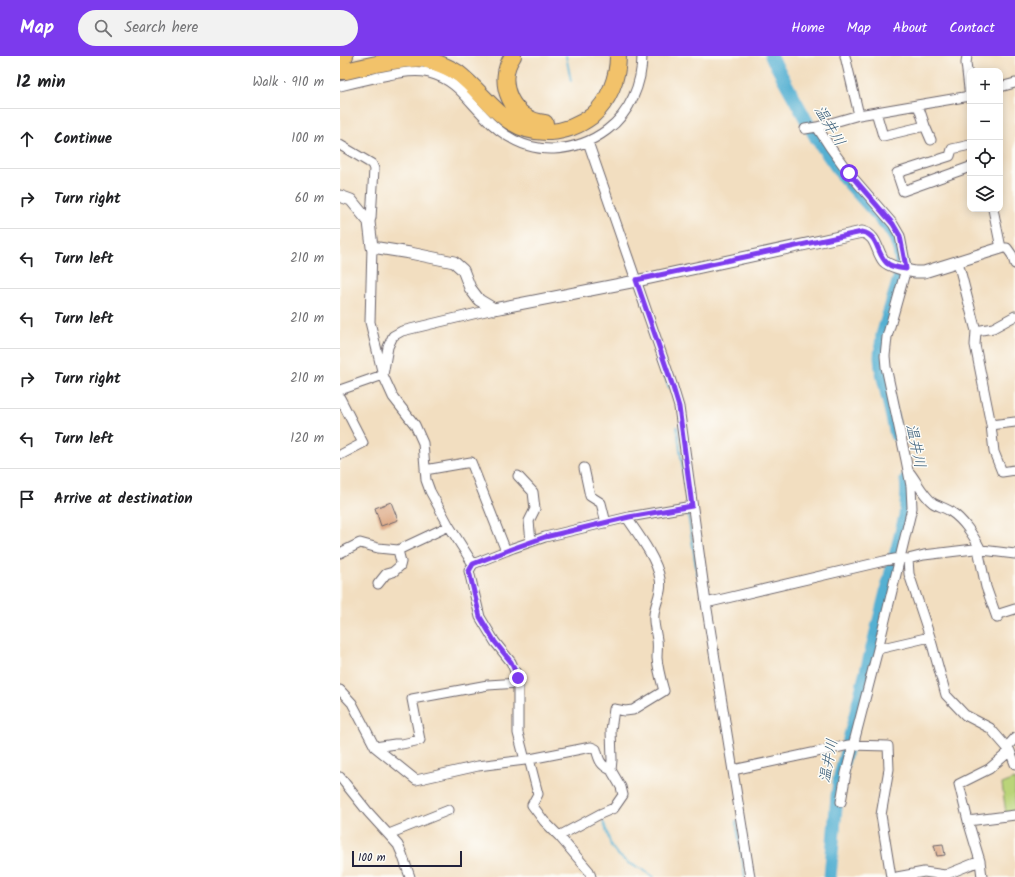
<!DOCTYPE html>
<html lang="en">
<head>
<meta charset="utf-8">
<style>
	body { margin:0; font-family:Kalam,"Klee One",sans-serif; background:#f2f2f2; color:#202124 }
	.controls { position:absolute; right:12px; top:12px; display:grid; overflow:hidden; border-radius:8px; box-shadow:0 2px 10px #0003 }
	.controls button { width:36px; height:36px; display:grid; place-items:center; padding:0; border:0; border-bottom:1px solid #e0e0e0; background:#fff; color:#202124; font:20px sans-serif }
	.scale { position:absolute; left:12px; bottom:10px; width:110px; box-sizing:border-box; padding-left:4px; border:2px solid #22223b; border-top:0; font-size:11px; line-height:14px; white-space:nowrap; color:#22223b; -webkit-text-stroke:3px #fdfcf7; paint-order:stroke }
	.stop { position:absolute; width:12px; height:12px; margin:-9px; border:3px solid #7c3aed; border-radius:50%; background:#fff }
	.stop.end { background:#7c3aed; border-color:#fff; box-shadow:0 1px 4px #0008 }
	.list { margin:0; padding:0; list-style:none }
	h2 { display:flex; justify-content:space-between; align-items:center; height:52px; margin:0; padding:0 16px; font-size:17px }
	h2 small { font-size:13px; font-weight:400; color:#757577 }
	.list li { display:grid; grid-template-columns:26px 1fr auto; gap:12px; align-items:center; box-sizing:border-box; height:60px; padding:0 16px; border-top:1px solid #e0e0e0 }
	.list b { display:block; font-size:15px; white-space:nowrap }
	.list em { font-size:13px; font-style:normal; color:#757577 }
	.icon { flex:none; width:22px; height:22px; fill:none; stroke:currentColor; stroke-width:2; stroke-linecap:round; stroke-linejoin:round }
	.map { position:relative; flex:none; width:675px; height:821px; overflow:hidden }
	header { display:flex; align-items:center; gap:24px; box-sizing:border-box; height:56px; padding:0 20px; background:#7c3aed; color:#fff }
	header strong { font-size:19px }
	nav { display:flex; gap:22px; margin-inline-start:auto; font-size:14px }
	.search { width:280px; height:36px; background:#f2f2f2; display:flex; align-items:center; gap:10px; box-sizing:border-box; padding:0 14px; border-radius:22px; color:#757577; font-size:15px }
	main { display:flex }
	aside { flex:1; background:#fff }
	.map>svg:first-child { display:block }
</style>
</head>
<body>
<header>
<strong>Map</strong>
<div class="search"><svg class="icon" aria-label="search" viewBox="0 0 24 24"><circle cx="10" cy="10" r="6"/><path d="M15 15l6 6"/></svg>Search here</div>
<nav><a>Home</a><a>Map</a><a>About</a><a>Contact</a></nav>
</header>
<main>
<aside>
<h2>12 min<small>Walk · 910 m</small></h2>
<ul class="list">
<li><svg class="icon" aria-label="ahead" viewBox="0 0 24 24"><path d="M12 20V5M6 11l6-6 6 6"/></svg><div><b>Continue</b></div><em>100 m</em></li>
<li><svg class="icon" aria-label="right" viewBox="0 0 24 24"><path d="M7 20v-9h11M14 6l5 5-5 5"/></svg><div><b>Turn right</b></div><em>60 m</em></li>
<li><svg class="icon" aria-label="left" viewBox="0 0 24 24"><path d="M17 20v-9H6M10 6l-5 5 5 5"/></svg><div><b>Turn left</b></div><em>210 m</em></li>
<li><svg class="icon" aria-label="left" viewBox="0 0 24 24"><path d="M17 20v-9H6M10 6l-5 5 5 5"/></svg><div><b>Turn left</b></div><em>210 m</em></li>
<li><svg class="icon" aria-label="right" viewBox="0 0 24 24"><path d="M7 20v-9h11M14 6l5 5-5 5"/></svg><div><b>Turn right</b></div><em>210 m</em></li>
<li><svg class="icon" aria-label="left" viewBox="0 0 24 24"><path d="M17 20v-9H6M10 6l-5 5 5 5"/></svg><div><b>Turn left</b></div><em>120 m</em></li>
<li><svg class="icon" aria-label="arrive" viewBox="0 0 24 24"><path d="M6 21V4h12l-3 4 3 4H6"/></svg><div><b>Arrive at destination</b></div></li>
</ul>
</aside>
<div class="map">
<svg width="675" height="821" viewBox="0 0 675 821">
	<rect width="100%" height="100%" fill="#fdfcf7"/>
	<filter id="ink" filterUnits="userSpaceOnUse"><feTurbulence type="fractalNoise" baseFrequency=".025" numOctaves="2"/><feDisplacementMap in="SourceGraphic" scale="8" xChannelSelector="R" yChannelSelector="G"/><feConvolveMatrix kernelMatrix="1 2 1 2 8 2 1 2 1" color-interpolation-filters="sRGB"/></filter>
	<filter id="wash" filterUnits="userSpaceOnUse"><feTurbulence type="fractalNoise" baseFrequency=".012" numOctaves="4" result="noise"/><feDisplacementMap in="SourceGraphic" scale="16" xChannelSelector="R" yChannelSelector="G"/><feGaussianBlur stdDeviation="0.9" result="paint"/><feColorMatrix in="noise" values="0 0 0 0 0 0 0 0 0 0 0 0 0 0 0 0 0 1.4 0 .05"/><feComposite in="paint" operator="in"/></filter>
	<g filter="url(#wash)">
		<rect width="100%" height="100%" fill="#f2dec0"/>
		<path fill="#bad479" stroke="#6e7b5a" d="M675,723V757L666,758L662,728Z"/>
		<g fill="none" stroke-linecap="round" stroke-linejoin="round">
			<path stroke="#54b0d2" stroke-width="2" d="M226,0L231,25
				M324,317L329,332
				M337,371L347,446
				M348,458L357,518
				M396,765L405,821
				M263,766L265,770L271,790L277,798L288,807L302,813L313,821"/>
			<path stroke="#54b0d2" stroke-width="13" d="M431,0L476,82L504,122L548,171L555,182L559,194L561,206L560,219L542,279L540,301L541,313L556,379
				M490,821L497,740L500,719L565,460C566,448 568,436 566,424"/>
		</g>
		<g id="blocks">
			<path fill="#daa17a" d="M51,446L58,464L41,470L35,452Z
				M603,788L605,799L597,800L594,789Z"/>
		</g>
	</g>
	<g filter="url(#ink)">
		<use href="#blocks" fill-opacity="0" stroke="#6b646a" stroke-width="1"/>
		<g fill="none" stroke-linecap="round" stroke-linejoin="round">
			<defs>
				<path id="minor" d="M505,0L519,59
					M627,0L626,7L630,41
					M0,30C13,27 26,24 38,21C55,18 73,13 89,17C116,24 125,41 143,59C162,80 184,94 214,93C234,92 251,86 267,74C290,57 302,28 302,0
					M660,31L675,27
					M578,49L585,70L591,84
					M536,56L543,80L585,70
					M477,71L490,91L509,117L553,168L560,180L565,206L566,213L547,281L545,300L546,311L566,404L571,430L572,452L538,593L506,717L501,746
					M465,73L477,71L519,59L630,40
					M248,86L332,328L339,351L366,547L410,821
					M0,89L32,108L34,113L31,162L29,166
					M630,89L612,93L610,100L557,117L563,135L630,111
					M653,153L661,192H667L672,199L675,208
					M32,191L30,266L43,319L53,341L75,369L83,387L86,424L90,435L109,470L133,508L173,492L205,481L289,461L352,450
					M618,206L636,275L635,289L651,369L654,396L662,416L675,414
					M636,275L653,272L675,260
					M0,334L43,319L48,291L53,280L62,275L154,253
					M0,342L23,387L2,398
					M651,369L675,366
					M244,412L250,440L261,447L266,467
					M85,414L131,406L166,495
					M570,417C577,426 583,439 593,447C598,450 605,452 610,455C624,464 633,479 641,494
					M178,420L193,436L195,453L189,465L191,486
					M638,493L646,531L657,562
					M0,497L20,487L38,492L58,494L109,470
					M568,503L569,518L590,581L606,639L625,659L650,672L670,695L675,708
					M133,508L129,515L140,561L155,586L171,606L178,622V677L185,704
					M38,528L46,518L53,516L60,510L61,506L58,494
					M366,547L544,505L560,502L568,503L584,499L634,493L675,498
					M656,559L675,553
					M538,593L590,581
					M0,634L12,647L35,691L76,724L138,710L185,704L251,691L256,693C259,704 260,709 271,714
					M35,691L55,688H62L80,684L72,643L148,629L179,627
					M667,691L675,682
					M189,703L198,738L192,749L204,765L219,780L249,815L251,821
					M393,714L509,689L548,690L549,713L541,759L551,821
					M0,721L28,756L58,789L62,798L70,821
					M628,765L675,759
					M49,778L109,754
					M219,780L260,758L274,752L283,739L281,731L271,714L272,704L271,674L274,653L285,655L293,654L324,635C321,624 318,614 317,602C317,596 318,590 317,584C316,576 313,567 314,559C315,547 323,535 320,523C317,503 298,478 287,462
					M557,821L584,816L605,819L640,805
					M642,821L640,805L628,765L619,728L649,713L670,695"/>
				<path id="tertiary" d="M0,140L11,144L29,166L32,191L70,197L114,206L123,214L130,232L139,244L154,253L296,225L522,176C537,179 536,195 544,205C548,210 568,215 575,216C578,216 581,216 584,216L661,192"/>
				<path id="primary" d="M0,1L6,0"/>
				<path id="motorway" d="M173,0C154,26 173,65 205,67
					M0,15H6C26,10 68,0 87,3C98,7 109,11 118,17C149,41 164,78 210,76C225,75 240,69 252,60C269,45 278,22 278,0"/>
			</defs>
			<use href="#minor" stroke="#6b646a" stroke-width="11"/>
			<use href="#tertiary" stroke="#6b646a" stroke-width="13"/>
			<use href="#primary" stroke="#6b646a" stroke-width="16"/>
			<use href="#motorway" stroke="#6b646a" stroke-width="18"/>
			<use href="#minor" stroke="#fff" stroke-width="9"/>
			<use href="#tertiary" stroke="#fff" stroke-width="11"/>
			<use href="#primary" stroke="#f2c26a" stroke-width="14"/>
			<use href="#motorway" stroke="#f2c26a" stroke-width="16"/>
		</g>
	</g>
	<g fill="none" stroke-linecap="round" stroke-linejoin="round" filter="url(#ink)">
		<path stroke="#7c3aed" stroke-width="5" d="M178,622L171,606L155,586L140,561L129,515L133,508L174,492L205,481L289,461L352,450L339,351L332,328L296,224L522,176C538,179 536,195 545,205C549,211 559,212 566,213L565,206L560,180L553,168L509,117"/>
	</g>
	<g text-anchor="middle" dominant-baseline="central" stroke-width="3" stroke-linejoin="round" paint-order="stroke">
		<g font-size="15" font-style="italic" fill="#365b77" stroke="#fdfcf7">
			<text transform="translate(489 70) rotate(59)">温井川</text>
			<text transform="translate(575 390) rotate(78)">温井川</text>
			<text transform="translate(489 705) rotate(-79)">温井川</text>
		</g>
	</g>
</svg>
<div class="controls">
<button>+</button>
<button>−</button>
<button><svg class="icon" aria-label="locate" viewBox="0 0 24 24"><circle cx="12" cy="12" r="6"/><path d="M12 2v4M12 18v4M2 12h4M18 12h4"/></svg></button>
<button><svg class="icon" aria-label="layers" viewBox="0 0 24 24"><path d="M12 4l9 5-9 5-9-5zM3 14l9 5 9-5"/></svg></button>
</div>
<div class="scale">100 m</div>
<div class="stop" style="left:509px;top:117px"></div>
<div class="stop end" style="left:178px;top:622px"></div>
</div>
</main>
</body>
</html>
